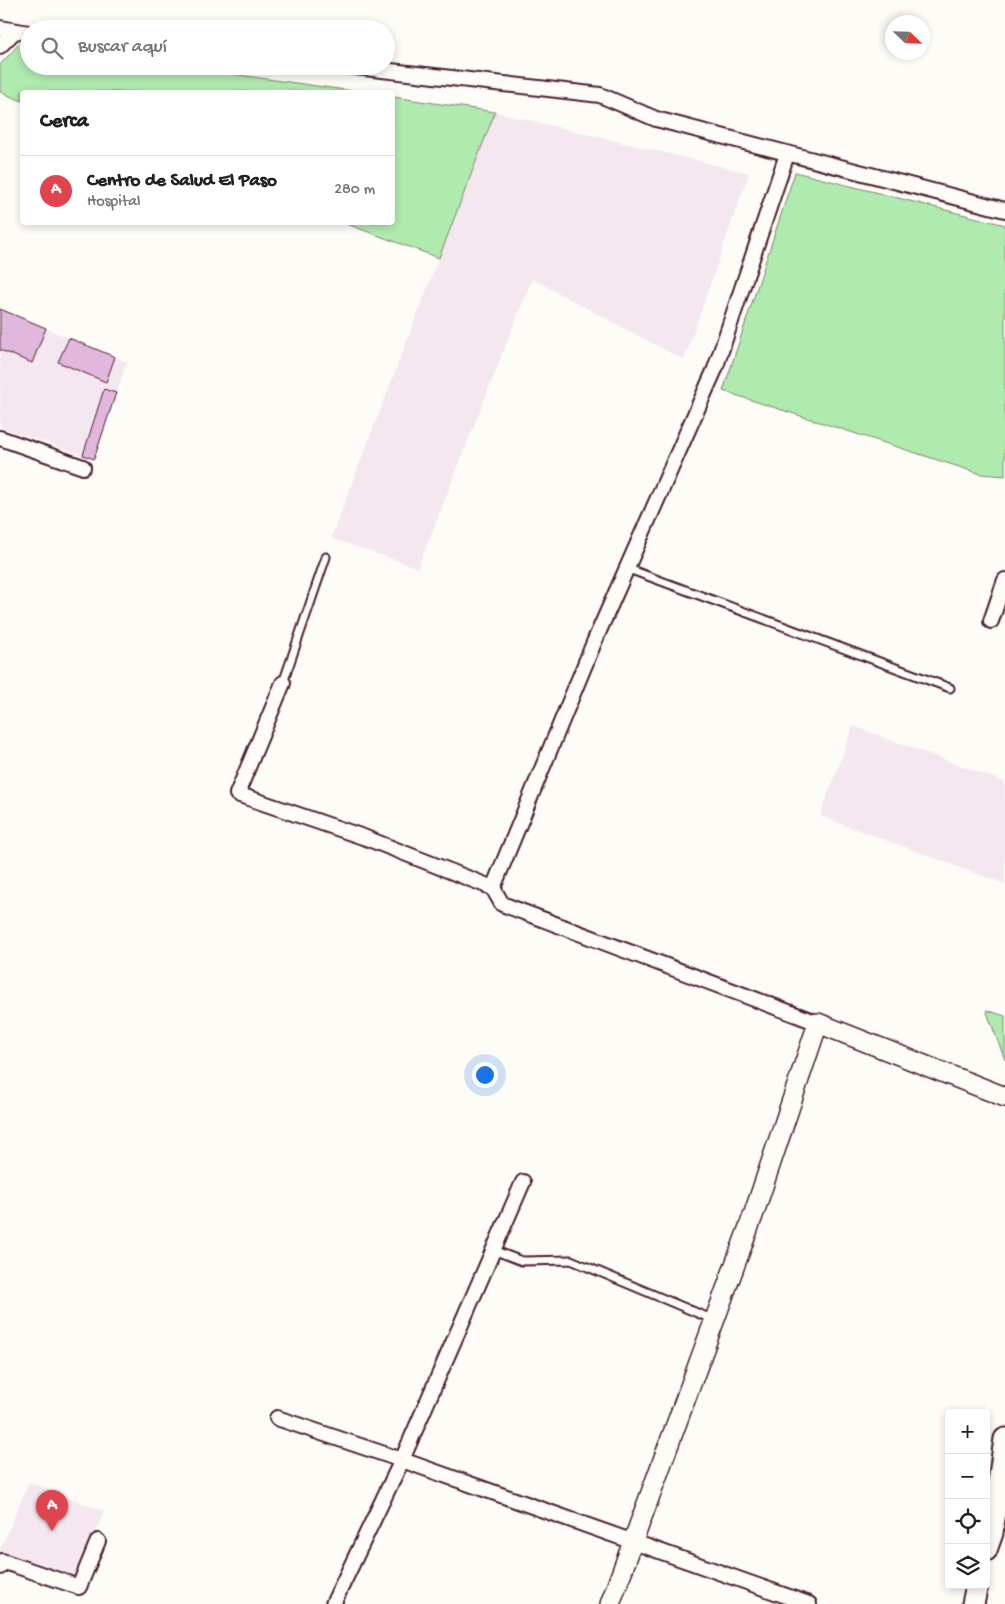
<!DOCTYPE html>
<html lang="es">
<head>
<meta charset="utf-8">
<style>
	body { margin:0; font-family:"Gochi Hand",sans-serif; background:#f6f6f6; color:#202124 }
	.controls { position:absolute; right:15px; bottom:15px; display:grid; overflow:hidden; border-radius:5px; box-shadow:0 2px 8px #0003 }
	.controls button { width:45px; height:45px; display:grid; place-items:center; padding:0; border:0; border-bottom:1px solid #e0e0e0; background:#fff; color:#202124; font:25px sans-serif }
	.compass { position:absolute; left:885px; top:15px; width:45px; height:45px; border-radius:50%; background:#fff; box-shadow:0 2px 8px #0003; rotate:113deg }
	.you { position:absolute; left:484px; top:1074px; width:18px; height:18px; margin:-12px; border:4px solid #fff; border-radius:50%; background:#1a73e8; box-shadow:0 0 0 8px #1a73e833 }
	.badge { display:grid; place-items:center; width:32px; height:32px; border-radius:50%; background:#2563eb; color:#fff; font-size:16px; font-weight:700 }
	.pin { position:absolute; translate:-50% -41px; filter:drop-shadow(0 1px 2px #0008) }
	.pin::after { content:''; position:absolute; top:26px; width:18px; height:15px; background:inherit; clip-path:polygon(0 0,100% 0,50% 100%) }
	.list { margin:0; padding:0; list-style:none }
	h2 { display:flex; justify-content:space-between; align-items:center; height:65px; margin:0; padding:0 20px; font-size:21px }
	h2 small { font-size:16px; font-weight:400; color:#757577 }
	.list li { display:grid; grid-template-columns:32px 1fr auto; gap:15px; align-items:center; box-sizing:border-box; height:70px; padding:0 20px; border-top:1px solid #e0e0e0 }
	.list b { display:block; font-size:19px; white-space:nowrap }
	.list p { margin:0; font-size:16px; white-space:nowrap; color:#757577 }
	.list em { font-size:16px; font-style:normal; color:#757577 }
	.icon { flex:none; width:28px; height:28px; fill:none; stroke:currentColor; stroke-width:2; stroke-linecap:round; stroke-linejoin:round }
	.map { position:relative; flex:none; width:1005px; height:1604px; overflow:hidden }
	.search { position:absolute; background:#fff; box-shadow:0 2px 8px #0003; left:20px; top:20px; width:375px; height:55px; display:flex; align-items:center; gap:12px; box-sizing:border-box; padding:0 18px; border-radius:28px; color:#757577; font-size:19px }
	.panel { position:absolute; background:#fff; box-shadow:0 2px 8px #0003; left:20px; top:90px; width:375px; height:135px; border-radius:5px }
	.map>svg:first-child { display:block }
</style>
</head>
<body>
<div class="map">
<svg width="1005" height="1604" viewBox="0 0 1005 1604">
	<rect width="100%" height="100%" fill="#fdfcf7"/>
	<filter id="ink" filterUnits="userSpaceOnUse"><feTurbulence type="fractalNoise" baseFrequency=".02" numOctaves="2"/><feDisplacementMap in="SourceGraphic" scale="10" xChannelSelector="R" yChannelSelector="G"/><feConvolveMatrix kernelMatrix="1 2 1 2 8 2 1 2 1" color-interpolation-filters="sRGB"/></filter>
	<g filter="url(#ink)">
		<path fill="#f5e7ef" d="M495,112L749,173L684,360L532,279L418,568L331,538Z
			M0,309L127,362L94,459L0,427Z
			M853,726L1005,782V884L820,816Z
			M29,1482L104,1511L80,1573L71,1579L0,1553V1550Z"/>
		<path fill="#afeaae" stroke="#7c846c" d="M19,44L29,46V66H174L360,92H22V101L0,92V65Z
			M393,97L495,112L439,258L344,223L392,222Z
			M795,172L1005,225V476L981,474L723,391Z
			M986,1010L1005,1016V1060Z"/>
		<path fill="#e1b7dd" stroke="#4a1f2b" d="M0,309L46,328L32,363L0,350Z
			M69,338L115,357L106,382L58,362Z
			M104,389L116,393L94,459L83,455Z"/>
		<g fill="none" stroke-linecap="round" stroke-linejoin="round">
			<defs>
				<path id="lane" d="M626,568L950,688
					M283,683L326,557
					M493,1250L522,1261L571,1260L714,1320"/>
				<path id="street" d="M0,28L29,33
					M0,46L15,31
					M347,66L600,95L656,119L1005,210
					M787,154L715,369L595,640L493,888L502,904L818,1023
					M0,438L83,467
					M991,621L1005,580
					M283,683L237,794L366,838L493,888
					M277,1418L402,1460L809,1604
					M0,1567L2,1561L79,1587L98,1541
					M333,1604L402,1460L523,1182"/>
				<path id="secondary" d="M610,1604L754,1213L818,1023L1005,1097"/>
				<path id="primary" d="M986,1550L992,1533L1005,1439
					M973,1604L977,1585"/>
			</defs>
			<use href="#lane" stroke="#4a1f2b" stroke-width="11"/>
			<use href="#street" stroke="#4a1f2b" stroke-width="18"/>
			<use href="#secondary" stroke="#4a1f2b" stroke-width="22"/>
			<use href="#primary" stroke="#4a1f2b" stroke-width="25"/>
			<use href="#lane" stroke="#fdfcf7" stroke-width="7"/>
			<use href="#street" stroke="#fdfcf7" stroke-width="14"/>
			<use href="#secondary" stroke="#fdfcf7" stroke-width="19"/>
			<use href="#primary" stroke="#fdfcf7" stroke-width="21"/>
		</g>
	</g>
</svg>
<div class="controls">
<button>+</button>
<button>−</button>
<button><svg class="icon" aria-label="locate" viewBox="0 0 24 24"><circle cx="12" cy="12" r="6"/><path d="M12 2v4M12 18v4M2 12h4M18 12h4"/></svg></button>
<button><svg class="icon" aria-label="layers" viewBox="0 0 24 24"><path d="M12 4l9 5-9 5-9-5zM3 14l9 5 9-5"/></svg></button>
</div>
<svg class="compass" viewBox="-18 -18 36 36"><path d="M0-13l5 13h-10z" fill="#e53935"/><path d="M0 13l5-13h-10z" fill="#757577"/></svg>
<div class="you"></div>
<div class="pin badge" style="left:52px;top:1531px;background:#e0444e">A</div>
<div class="search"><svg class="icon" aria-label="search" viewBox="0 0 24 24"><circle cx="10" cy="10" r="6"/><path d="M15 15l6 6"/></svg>Buscar aquí</div>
<section class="panel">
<h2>Cerca<small></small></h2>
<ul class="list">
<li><span class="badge" style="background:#e0444e">A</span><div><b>Centro de Salud El Paso</b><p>Hospital</p></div><em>280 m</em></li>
</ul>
</section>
</div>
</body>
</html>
